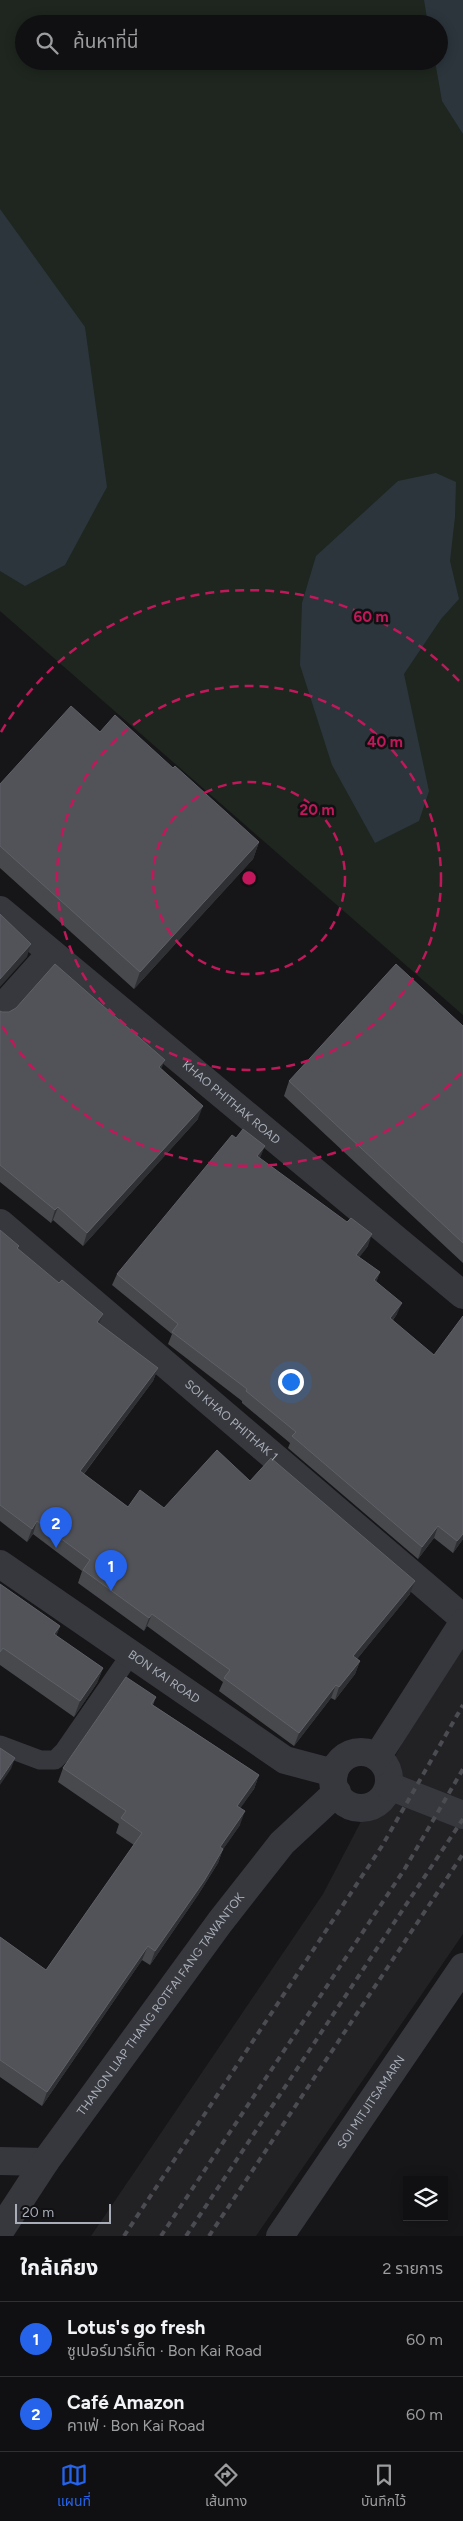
<!DOCTYPE html>
<html lang="th">
<head>
<meta charset="utf-8">
<style>
	body { margin:0; font-family:Figtree,"Noto Sans Thai",sans-serif; background:#19191b; color:#f1f3f6 }
	.controls { position:absolute; right:15px; bottom:15px; display:grid; overflow:hidden; border-radius:0px; box-shadow:0 2px 12px #0003 }
	.controls button { width:45px; height:45px; display:grid; place-items:center; padding:0; border:0; border-bottom:1px solid #303032; background:#101012; color:#f1f3f6; font:25px sans-serif }
	.scale { position:absolute; left:15px; bottom:12px; width:96px; box-sizing:border-box; padding-left:5px; border:2px solid #a8adb8; border-top:0; font-size:14px; line-height:18px; white-space:nowrap; color:#a8adb8; -webkit-text-stroke:4px #111113; paint-order:stroke }
	.you { position:absolute; left:290px; top:1381px; width:18px; height:18px; margin:-12px; border:4px solid #fff; border-radius:50%; background:#1a73e8; box-shadow:0 0 0 8px #1a73e833 }
	.badge { display:grid; place-items:center; width:32px; height:32px; border-radius:50%; background:#2563eb; color:#fff; font-size:16px; font-weight:700 }
	.pin { position:absolute; translate:-50% -41px; filter:drop-shadow(0 1px 2px #0008) }
	.pin::after { content:''; position:absolute; top:26px; width:18px; height:15px; background:inherit; clip-path:polygon(0 0,100% 0,50% 100%) }
	.list { margin:0; padding:0; list-style:none }
	h2 { display:flex; justify-content:space-between; align-items:center; height:65px; margin:0; padding:0 20px; font-size:21px }
	h2 small { font-size:16px; font-weight:400; color:#9c9d9f }
	.list li { display:grid; grid-template-columns:32px 1fr auto; gap:15px; align-items:center; box-sizing:border-box; height:75px; padding:0 20px; border-top:1px solid #303032 }
	.list b { display:block; font-size:19px; white-space:nowrap }
	.list p { margin:0; font-size:16px; white-space:nowrap; color:#9c9d9f }
	.list em { font-size:16px; font-style:normal; color:#9c9d9f }
	.icon { flex:none; width:28px; height:28px; fill:none; stroke:currentColor; stroke-width:2; stroke-linecap:round; stroke-linejoin:round }
	.map { position:relative; flex:none; width:463px; height:2236px; overflow:hidden }
	.search { position:absolute; background:#101012; box-shadow:0 2px 12px #0003; left:15px; right:15px; top:15px; height:55px; display:flex; align-items:center; gap:12px; box-sizing:border-box; padding:0 18px; border-radius:28px; color:#9c9d9f; font-size:19px }
	.sheet { height:215px; background:#101012 }
	nav { display:flex; justify-content:space-around; align-items:center; box-sizing:border-box; height:70px; border-top:1px solid #303032; background:#101012; font-size:14px; color:#9c9d9f }
	nav a { display:grid; justify-items:center; gap:2px }
	nav .on { color:#2563eb }
	.map>svg:first-child { display:block }
</style>
</head>
<body>
<div class="map">
<svg width="463" height="2236" viewBox="0 0 463 2236">
	<rect width="100%" height="100%" fill="#161618"/>
	<path fill="#222225" d="M463,1627V1934L256,2236H91L323,1894Z"/>
	<path fill="#1e261f" fill-rule="evenodd" d="M0,0H463V1015L0,611ZM24,24H439V61H24Z"/>
	<path fill="#2c353c" d="M424,0H463V134L442,101L435,61H439V24H428Z
		M0,209L85,327L107,487L65,565L25,586L0,571Z
		M436,473L456,482L455,517L450,561L459,599L441,619L404,674L429,791L419,821L375,843L332,765L300,665L302,603L316,556L398,481Z"/>
	<g fill="none" stroke-linecap="round" stroke-linejoin="round">
		<path stroke="#37383d" stroke-width="19" d="M0,1745L40,1760H55L64,1751L131,1654"/>
		<g stroke="#37383d" stroke-width="28">
			<path d="M0,1010L51,953"/>
			<path id="s1" d="M0,1223L463,1618"/>
			<path d="M0,2161L45,2162"/>
			<path id="s2" d="M0,2231L45,2162L220,1922L282,1843L337,1792"/>
			<path id="s3" d="M280,2236L463,1967"/>
		</g>
		<g stroke="#37383d" stroke-width="28">
			<path id="s4" d="M0,910L463,1295"/>
			<path id="s5" d="M0,1564L285,1760L334,1773"/>
			<circle cx="361" cy="1780" r="28"/>
			<path d="M377,1757L463,1623"/>
			<path d="M389,1786L463,1815"/>
		</g>
		<path stroke="#4a4c52" stroke-width="4" stroke-dasharray="6 5" stroke-linecap="butt" d="M124,2236L382,1846L463,1705
			M161,2236L404,1870L463,1769
			M186,2236L463,1819
			M209,2236L463,1854"/>
	</g>
	<path fill="#47494d" d="M100,732L173,768L259,842L253,859L134,989L0,868V784Z
		M0,1011L162,1069L198,1119L83,1246L53,1220L51,1223L0,1182Z
		M463,1026V1263L284,1096L289,1081Z
		M260,1159L368,1246L359,1257L380,1272L376,1282L397,1314L393,1320L463,1539L453,1553L434,1538L418,1559L288,1448L290,1443L242,1403V1401L168,1344L172,1334L112,1285L117,1274Z
		M0,1230L18,1249L99,1324L158,1368L153,1381L84,1474L128,1507L164,1508L250,1481L410,1594L357,1659L360,1661L355,1674L335,1700L331,1698L294,1746L219,1691L223,1682L147,1626L144,1631L78,1583L82,1571L33,1534L27,1542L0,1521Z
		M0,1584L60,1626L56,1636L103,1668L97,1683L74,1717L0,1665Z
		M156,1697L153,1705L259,1775L254,1789L240,1808V1825L223,1849L218,1863L198,1895L150,1965L142,1960L42,2106L0,2077V1937L46,1970L134,1845L116,1833L119,1824L58,1782L63,1768Z"/>
	<path fill="#2f3033" d="M259,842L253,859L134,989L140,972Z
		M31,944L27,957L0,987V979Z
		M165,1060L160,1072L159,1067Z
		M203,1106L198,1119L83,1246L87,1233Z
		M265,1146L260,1158L253,1168L257,1156Z
		M58,1207L53,1220L51,1223L55,1210Z
		M372,1234L368,1246L352,1267L356,1255Z
		M380,1272L376,1283L374,1280Z
		M402,1303L397,1314L386,1329L390,1318Z
		M103,1314L98,1327L97,1322Z
		M158,1368L153,1381L76,1484L80,1471Z
		M37,1521L33,1534L27,1542L32,1529Z
		M438,1526L434,1538L418,1559L422,1547Z
		M463,1534V1539L453,1553L457,1541Z
		M415,1581L410,1594L349,1669L353,1656Z
		M152,1614L147,1626L144,1631L149,1618Z
		M60,1626L54,1642V1634Z
		M360,1661L355,1674L335,1700L339,1687Z
		M103,1668L97,1683L74,1717L80,1701Z
		M336,1685L331,1698L294,1746L299,1733Z
		M15,1758L11,1769L0,1785V1780Z
		M259,1775L254,1789L232,1820L237,1806Z
		M245,1811L240,1825L215,1861L220,1847Z
		M223,1849L218,1863L198,1895L150,1965L155,1951Z
		M148,1946L142,1960L42,2106L47,2092Z"/>
	<path fill="#525359" stroke="#5f6168" d="M71,706L100,732L115,715L173,768L175,766L259,842L140,972L0,846V784Z
		M0,914L31,944L0,979Z
		M55,964L165,1060L159,1067L203,1106L87,1233L58,1207L55,1210L0,1165V1011L2,1012H9L16,1008Z
		M396,964L463,1026V1243L289,1081Z
		M243,1129L265,1146L257,1156L347,1222L351,1218L372,1234L356,1255L380,1272L374,1280L402,1303L390,1318L434,1355L463,1316V1534L457,1541L438,1526L422,1547L292,1436L296,1432L246,1391L247,1389L172,1332L178,1324L117,1274L232,1135L236,1138Z
		M0,1230L19,1246L17,1248L59,1283L62,1280L103,1314L97,1322L158,1368L80,1471L128,1507L140,1490L164,1508L217,1450L250,1481L271,1458L415,1581L353,1656L360,1661L339,1687L336,1685L299,1733L224,1678L230,1670L152,1614L149,1618L83,1570L90,1560L37,1521L32,1529L0,1505Z
		M0,1584L60,1626L54,1634L103,1668L80,1701L3,1648L0,1652Z
		M126,1677L156,1697L151,1704L259,1775L237,1806L245,1811L220,1847L223,1849L204,1881L155,1951L148,1946L47,2092L0,2060V1937L46,1970L142,1833L121,1818L126,1811L63,1768Z
		M0,1748L15,1758L0,1780Z"/>
	<g fill="none" stroke="#c2185b" stroke-width="2.5" stroke-dasharray="9 6">
		<circle cx="249" cy="878" r="96"/>
		<circle cx="249" cy="878" r="192"/>
		<path d="M461 1073A288 288 0 0 1 1 1024M1 732A288 288 0 0 1 461 683"/>
	</g>
	<g text-anchor="middle" dominant-baseline="central" stroke-width="5" stroke-linejoin="round" paint-order="stroke">
		<g font-size="12" fill="#a8adb8" stroke="#111113">
			<text stroke="none"><textPath href="#s4" startOffset="301">KHAO PHITHAK ROAD</textPath></text>
			<text stroke="none"><textPath href="#s1" startOffset="304">SOI KHAO PHITHAK 1</textPath></text>
			<text stroke="none"><textPath href="#s5" startOffset="199">BON KAI ROAD</textPath></text>
			<text stroke="none"><textPath href="#s2" startOffset="278">THANON LIAP THANG ROTFAI FANG TAWANTOK</textPath></text>
			<text stroke="none"><textPath href="#s3" startOffset="162">SOI MITJITSAMARN</textPath></text>
		</g>
	</g>
	<circle cx="249" cy="878" r="8" fill="#c2185b" stroke="#111113" stroke-width="2.5"/>
	<g font-size="15" text-anchor="middle" font-weight="bold" fill="#c2185b" stroke="#111113" stroke-width="5" stroke-linejoin="round" paint-order="stroke">
		<text x="371" y="622">60 m</text>
		<text x="385" y="747">40 m</text>
		<text x="317" y="815">20 m</text>
	</g>
</svg>
<div class="controls">
<button><svg class="icon" aria-label="layers" viewBox="0 0 24 24"><path d="M12 4l9 5-9 5-9-5zM3 14l9 5 9-5"/></svg></button>
</div>
<div class="scale">20 m</div>
<div class="you"></div>
<div class="pin badge" style="left:111px;top:1591px">1</div>
<div class="pin badge" style="left:56px;top:1548px">2</div>
<div class="search"><svg class="icon" aria-label="search" viewBox="0 0 24 24"><circle cx="10" cy="10" r="6"/><path d="M15 15l6 6"/></svg>ค้นหาที่นี่</div>
</div>
<section class="sheet">
<h2>ใกล้เคียง<small>2 รายการ</small></h2>
<ul class="list">
<li><span class="badge">1</span><div><b>Lotus's go fresh</b><p>ซูเปอร์มาร์เก็ต · Bon Kai Road</p></div><em>60 m</em></li>
<li><span class="badge">2</span><div><b>Café Amazon</b><p>คาเฟ่ · Bon Kai Road</p></div><em>60 m</em></li>
</ul>
</section>
<nav>
<a class="on"><svg class="icon" aria-label="map" viewBox="0 0 24 24"><path d="M3 6l6-2 6 2 6-2v14l-6 2-6-2-6 2zM9 4v14M15 6v14"/></svg>แผนที่</a>
<a><svg class="icon" aria-label="directions" viewBox="0 0 24 24"><path d="M12 3l9 9-9 9-9-9zM9 14v-3h6M13 9l2 2-2 2"/></svg>เส้นทาง</a>
<a><svg class="icon" aria-label="saved" viewBox="0 0 24 24"><path d="M7 4h10v16l-5-4-5 4z"/></svg>บันทึกไว้</a>
</nav>
</body>
</html>
